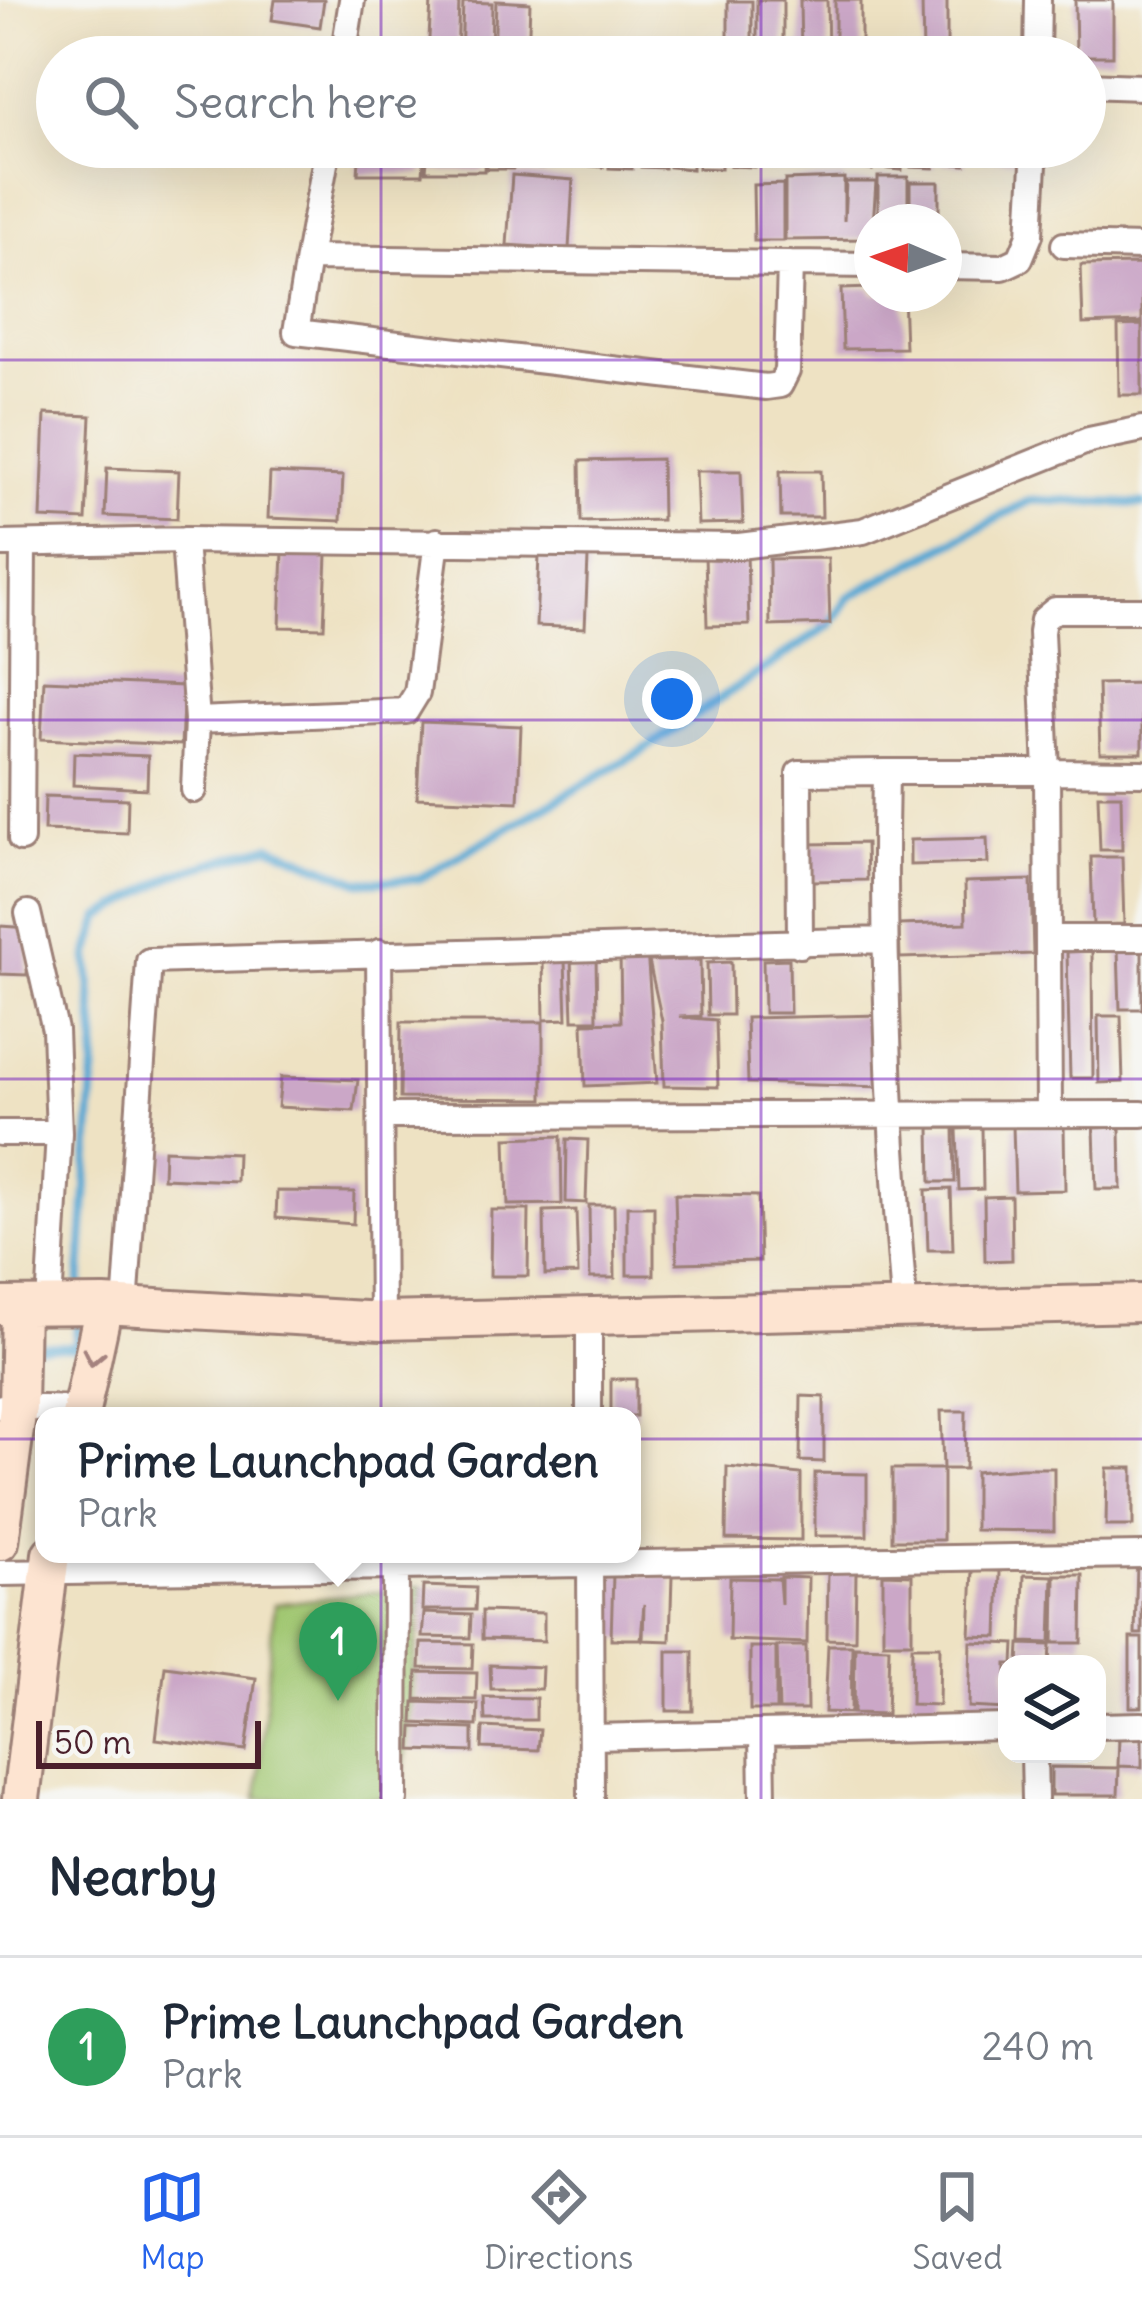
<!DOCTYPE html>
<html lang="en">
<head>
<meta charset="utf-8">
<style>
	body { margin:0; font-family:Delius,sans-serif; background:#f2f2f3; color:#1f2937 }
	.controls { position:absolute; right:36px; bottom:36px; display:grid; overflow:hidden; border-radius:24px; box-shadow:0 12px 48px #0002 }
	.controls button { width:108px; height:108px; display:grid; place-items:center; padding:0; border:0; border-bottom:3px solid #e0e1e3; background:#fff; color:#1f2937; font:60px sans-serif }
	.compass { position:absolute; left:854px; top:204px; width:108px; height:108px; border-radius:50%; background:#fff; box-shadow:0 12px 48px #0002; rotate:272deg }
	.scale { position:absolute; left:36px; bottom:30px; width:225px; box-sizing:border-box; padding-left:12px; border:6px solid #4a1f2b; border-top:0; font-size:33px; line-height:42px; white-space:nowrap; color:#4a1f2b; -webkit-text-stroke:9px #f6f6f2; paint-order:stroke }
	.you { position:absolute; left:672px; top:699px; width:42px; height:42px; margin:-30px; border:9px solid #fff; border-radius:50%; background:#1a73e8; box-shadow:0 0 0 18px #1a73e833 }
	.badge { display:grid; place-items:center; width:78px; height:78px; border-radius:50%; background:#2563eb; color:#fff; font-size:39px; font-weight:700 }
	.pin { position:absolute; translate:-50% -99px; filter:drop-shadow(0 3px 6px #0008) }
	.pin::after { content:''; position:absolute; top:63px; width:42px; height:36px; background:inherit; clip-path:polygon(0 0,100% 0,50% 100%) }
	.popup { position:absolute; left:35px; top:1407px; width:606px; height:156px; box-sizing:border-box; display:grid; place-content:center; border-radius:24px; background:#fff; filter:drop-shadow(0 3px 9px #0005); font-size:39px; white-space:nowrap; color:#747a83 }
	.popup b { font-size:45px; color:#1f2937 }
	.popup::after { content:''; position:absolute; left:50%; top:100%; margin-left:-24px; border:24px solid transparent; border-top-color:#fff }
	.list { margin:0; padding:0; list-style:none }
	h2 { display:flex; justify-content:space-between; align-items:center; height:156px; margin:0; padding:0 48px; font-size:51px }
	h2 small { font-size:39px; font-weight:400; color:#747a83 }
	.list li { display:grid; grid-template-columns:78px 1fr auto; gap:36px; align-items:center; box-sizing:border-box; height:180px; padding:0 48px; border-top:3px solid #e0e1e3 }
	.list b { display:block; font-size:45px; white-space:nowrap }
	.list p { margin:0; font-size:39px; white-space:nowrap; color:#747a83 }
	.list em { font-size:39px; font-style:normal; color:#747a83 }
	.icon { flex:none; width:66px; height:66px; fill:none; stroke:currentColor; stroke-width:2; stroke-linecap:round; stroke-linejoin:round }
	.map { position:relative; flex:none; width:1142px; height:1799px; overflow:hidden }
	.search { position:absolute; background:#fff; box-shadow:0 12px 48px #0002; left:36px; right:36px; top:36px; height:132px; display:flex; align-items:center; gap:30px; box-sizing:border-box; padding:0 42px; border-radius:66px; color:#747a83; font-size:45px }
	.sheet { height:336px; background:#fff }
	nav { display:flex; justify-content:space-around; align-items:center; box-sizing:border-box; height:168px; border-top:3px solid #e0e1e3; background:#fff; font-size:33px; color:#747a83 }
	nav a { display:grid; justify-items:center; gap:6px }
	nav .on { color:#2563eb }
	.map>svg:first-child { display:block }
</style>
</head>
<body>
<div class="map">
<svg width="1142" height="1799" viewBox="0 0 1142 1799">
	<rect width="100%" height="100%" fill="#f6f6f2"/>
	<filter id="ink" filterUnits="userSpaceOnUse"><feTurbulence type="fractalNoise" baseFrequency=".00833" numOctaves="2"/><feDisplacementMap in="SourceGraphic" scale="24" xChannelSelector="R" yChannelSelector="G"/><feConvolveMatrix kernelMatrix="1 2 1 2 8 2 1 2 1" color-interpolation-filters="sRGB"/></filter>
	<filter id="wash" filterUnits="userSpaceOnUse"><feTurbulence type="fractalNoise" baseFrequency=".004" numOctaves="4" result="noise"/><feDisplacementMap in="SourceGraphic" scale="48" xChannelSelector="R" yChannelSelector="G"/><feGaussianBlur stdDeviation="2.7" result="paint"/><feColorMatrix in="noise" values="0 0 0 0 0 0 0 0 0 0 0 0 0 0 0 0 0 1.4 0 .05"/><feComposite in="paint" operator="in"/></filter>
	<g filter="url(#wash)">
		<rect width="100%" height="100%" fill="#eee2c3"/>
		<path fill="#a1c772" stroke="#76734e" stroke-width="3" d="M422,1586L401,1799H257L274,1604Z"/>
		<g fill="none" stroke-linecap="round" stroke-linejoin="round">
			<path stroke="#5aa8d3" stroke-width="9" d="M79,1298L96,1042L88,957L100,918L175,874L270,846L360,882L419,879L642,751L831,624L849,597L1031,500L1142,504
				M29,1346L76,1347L78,1314"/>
		</g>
		<g id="blocks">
			<path fill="#cba7c7" d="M275,0H324L320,27L272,20Z
				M757,0H783V57H757Z
				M800,0H827L828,55H801Z
				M835,0H861V53H835Z
				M922,0H947V57H923Z
				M1075,0H1113V56H1076Z
				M431,1H459L457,57H428Z
				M496,1L530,3L528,57H494Z
				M728,1H752V57H728Z
				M463,2L492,3L491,57H461Z
				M360,147H425L423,174H358Z
				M428,147H485L484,171H426Z
				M487,147H514L513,169H487Z
				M520,147H542V168L519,166Z
				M553,147H576V166L552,165Z
				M581,147H603V167L580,165Z
				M610,147H632V169L609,168Z
				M641,147H664V168L641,167Z
				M670,147H692V169L669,167Z
				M699,147H721V169L698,168Z
				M731,147H754V167L730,166Z
				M759,147H782L781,166L758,165Z
				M786,147H809V169L785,167Z
				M820,147H842V169L819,167Z
				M850,147H872V170L849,168Z
				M880,147H903L902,170L879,168Z
				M912,147H934V168L911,167Z
				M942,147H965V165L941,163Z
				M978,147H1016V160L978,159Z
				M512,175L573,180L569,249L507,245Z
				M878,177H908V222H878Z
				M844,178V221L846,182H876L872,239L785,240V180Z
				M910,182H939V222H910Z
				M783,184V241H754L753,185Z
				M1142,264V322L1083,324L1081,265Z
				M872,288V294H903L905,348L843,349L841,289Z
				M1142,325V395H1119L1118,326Z
				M45,414L91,416L86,520L41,518Z
				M661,459L662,520L581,522L580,461Z
				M107,468L179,471L177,519L105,516Z
				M696,471H741L743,523L698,524Z
				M780,471H821L822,517H781Z
				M270,473L343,476L341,521L268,518Z
				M283,552L327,554L324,628L280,627Z
				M747,553L749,625L707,626L705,555Z
				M539,556L588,558L585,628L536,626Z
				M828,558L830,624L770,626L769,559Z
				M44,680L184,686L181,745L41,739Z
				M1142,683V753H1100L1098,684Z
				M421,722L521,726L518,802L417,798Z
				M74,753L148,756L147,789L73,785Z
				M1098,795H1121L1122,850H1100Z
				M45,796L128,799L127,833L44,830Z
				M987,838L988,863L910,865V840Z
				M866,843L867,880L810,881L809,844Z
				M1091,857H1122L1124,924L1093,925Z
				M1031,880L1033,954L900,958L899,925L966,923L965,882Z
				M0,926L29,928L27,975L0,974Z
				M1118,949H1142V1009H1120Z
				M620,951H647L657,1083L585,1086L583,1023L621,1022Z
				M1092,951L1093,1078H1070L1067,952Z
				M571,957H596L597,1020H573Z
				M789,959L790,1013H764L763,960Z
				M543,960H565L567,1019L544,1020Z
				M700,960L701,1016L679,1017L716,1020L718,1087L664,1086L662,1021L649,961Z
				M731,962L732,1015H708L707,963Z
				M880,1015L882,1087L748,1083L746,1018Z
				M1098,1016H1121L1123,1082L1099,1083Z
				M401,1022H543V1099L400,1098Z
				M281,1077L358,1080L354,1111L278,1107Z
				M1064,1125L1065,1190L1015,1191L1013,1126Z
				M1120,1127L1121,1189H1096L1094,1128Z
				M930,1128H954L955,1182H931Z
				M982,1128L983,1189L959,1190L957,1129Z
				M561,1136L562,1204L508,1205L506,1138Z
				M567,1139L588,1140L586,1203L566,1202Z
				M164,1150L237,1153L236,1181L163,1178Z
				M951,1189L953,1250H928L926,1190Z
				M277,1191L354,1192L353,1224L276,1218Z
				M675,1194L758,1196L760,1261L677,1263Z
				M1011,1196L1012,1260L985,1261L984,1197Z
				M589,1205H614L615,1278H590Z
				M627,1206H654V1275H627Z
				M491,1210H529L528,1276H490Z
				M576,1210L578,1274L545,1275L544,1211Z
				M611,1379H636V1416H611Z
				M801,1396L824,1397V1462L800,1461Z
				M941,1411H966L965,1469H943Z
				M727,1467L801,1474V1540L726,1539Z
				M1022,1468H1054V1531L975,1530V1472Z
				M1107,1468H1133V1526H1106Z
				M892,1469H943V1540H892Z
				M815,1473L867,1474V1536H815Z
				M1137,1565H1142V1634H1135Z
				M973,1570L1000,1571L998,1637L970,1636Z
				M828,1571H856L855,1640L827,1639Z
				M613,1574L672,1576L670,1641L643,1640L644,1604L641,1639H611Z
				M883,1574L912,1575V1642H883Z
				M1024,1575L1053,1576L1051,1643L1022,1642Z
				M1055,1575H1083L1082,1643H1054Z
				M781,1577L808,1578L807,1643L729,1640L730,1578L779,1579L781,1604Z
				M423,1586L476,1588L475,1610H422Z
				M482,1611L544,1613V1641L482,1639Z
				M424,1613L471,1615L470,1638L422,1637Z
				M1130,1638H1142V1707H1130Z
				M971,1642L1015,1644L1014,1664H1007V1709L969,1707Z
				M421,1643L473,1644L472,1669L420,1668Z
				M1020,1644L1051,1645L1050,1664H1019Z
				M828,1645H852L851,1713L825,1712Z
				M777,1646H806L807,1710H779Z
				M855,1646L889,1647L887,1714L854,1713Z
				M912,1646H940L939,1705L911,1704Z
				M750,1647H776V1710H750Z
				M667,1651H693V1711H667Z
				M490,1665L542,1667L541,1689H491Z
				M165,1666L256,1678L246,1751L156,1739Z
				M417,1672L477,1673L476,1700L416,1699Z
				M484,1697L536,1698V1720H485Z
				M414,1702L478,1704L477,1726L413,1723Z
				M413,1727L473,1729V1752L412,1750Z
				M483,1727L540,1730L538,1750L482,1748Z
				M1119,1737H1142V1767L1118,1766Z
				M1051,1767L1119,1768L1118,1795H1051Z"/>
		</g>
	</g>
	<g filter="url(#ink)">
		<use href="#blocks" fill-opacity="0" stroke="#9c8077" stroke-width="3"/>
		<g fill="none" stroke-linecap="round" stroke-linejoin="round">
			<defs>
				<path id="street" d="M343,57L352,0
					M1037,57L1038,0
					M1085,85L1142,87
					M328,147L308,258L872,265
					M1064,245L1142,247
					M308,258L296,332L766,387L780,385L787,371L790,264
					M944,266L1003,267L1020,259L1030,235L1035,147
					M184,540L197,720
					M0,544L184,540L739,546L863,531L1089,440L1142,429
					M1142,610H1055L1043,620L1041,632L1047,772L1142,773
					M194,790L197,720L406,711L417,693L437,541
					M21,839L23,545
					M28,913L55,1030L59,1133
					M1048,938H1142
					M800,945L799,773L886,772
					M379,952L382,1321
					M385,1116L1142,1114
					M0,1133H59L49,1305
					M125,1308L149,961L883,940
					M905,1312C889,1131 882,953 886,772H1047L1049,1114
					M589,1315V1416
					M2,1407L82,1409
					M590,1554L591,1799
					M0,1573L396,1567
					M1097,1726L1142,1725
					M762,1734L763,1799
					M592,1737L1007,1727
					M1034,1754L1035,1799
					M395,1799L396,1567L1142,1555"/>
				<path id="secondary" d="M0,1306L104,1305L382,1321L1142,1303
					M80,1416L104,1305
					M0,1542L18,1407L20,1306
					M21,1799L51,1554"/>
			</defs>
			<use href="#street" stroke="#9c8077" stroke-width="30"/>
			<use href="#secondary" stroke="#9c8077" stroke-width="42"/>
			<use href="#street" stroke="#fff" stroke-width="24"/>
			<use href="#secondary" stroke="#fde4d1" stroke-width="36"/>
		</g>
		<defs><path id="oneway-chevron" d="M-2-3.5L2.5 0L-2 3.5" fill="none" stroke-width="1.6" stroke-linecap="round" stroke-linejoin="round" transform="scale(3)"/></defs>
		<use stroke="#a4827e" href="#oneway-chevron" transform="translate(93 1357) rotate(102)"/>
	</g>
	<path fill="none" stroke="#7b2cbf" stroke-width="3" stroke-opacity="0.55" d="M381,0V57M761,0V57M381,147V1799M761,147V1799M0,360H1142M0,720H1142M0,1079H1142M0,1439H1142"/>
</svg>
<div class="controls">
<button><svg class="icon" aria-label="layers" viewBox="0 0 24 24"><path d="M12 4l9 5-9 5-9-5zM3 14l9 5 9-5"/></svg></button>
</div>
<svg class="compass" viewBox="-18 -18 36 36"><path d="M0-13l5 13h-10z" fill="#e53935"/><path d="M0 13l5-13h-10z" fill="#747a83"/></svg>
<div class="scale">50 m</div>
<div class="you"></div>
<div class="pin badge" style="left:338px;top:1701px;background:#2e9e5b">1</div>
<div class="popup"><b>Prime Launchpad Garden</b>Park</div>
<div class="search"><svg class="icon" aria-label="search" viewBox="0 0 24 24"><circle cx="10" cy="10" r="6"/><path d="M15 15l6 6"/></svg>Search here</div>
</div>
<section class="sheet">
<h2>Nearby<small></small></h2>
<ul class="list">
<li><span class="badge" style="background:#2e9e5b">1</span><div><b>Prime Launchpad Garden</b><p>Park</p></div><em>240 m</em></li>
</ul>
</section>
<nav>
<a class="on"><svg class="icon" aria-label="map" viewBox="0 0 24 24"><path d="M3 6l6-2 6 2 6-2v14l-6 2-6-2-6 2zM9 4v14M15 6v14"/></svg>Map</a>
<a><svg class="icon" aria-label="directions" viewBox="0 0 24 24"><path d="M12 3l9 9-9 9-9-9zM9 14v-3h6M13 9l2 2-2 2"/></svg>Directions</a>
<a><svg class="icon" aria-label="saved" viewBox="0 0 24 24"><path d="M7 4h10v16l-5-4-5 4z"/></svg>Saved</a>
</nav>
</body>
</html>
